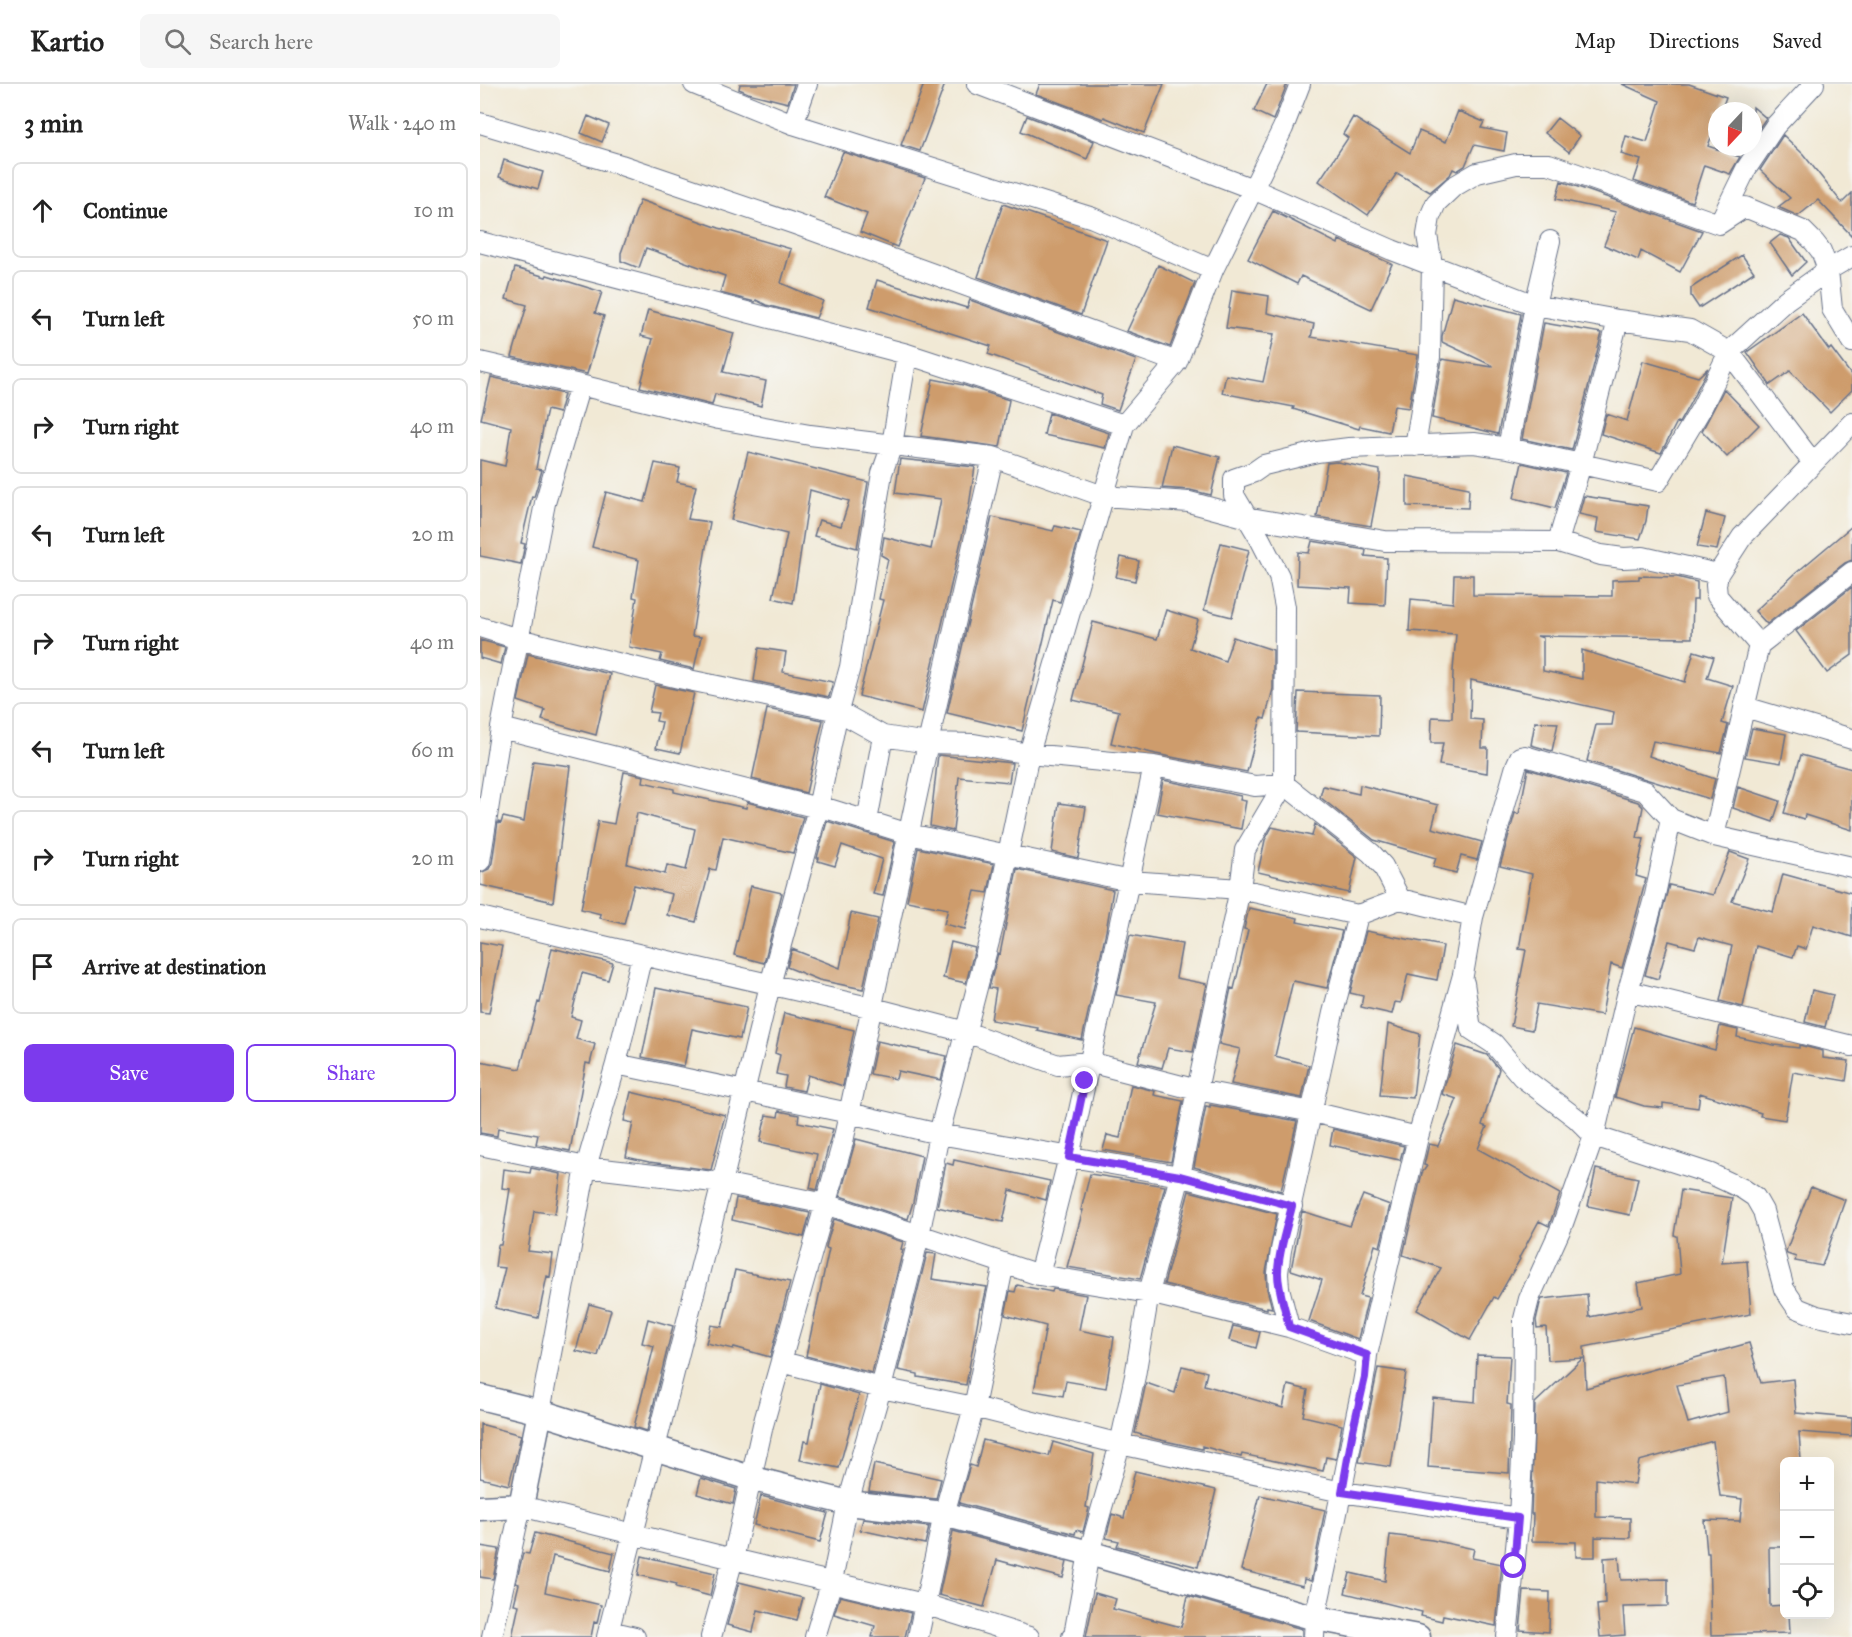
<!DOCTYPE html>
<html lang="en">
<head>
<meta charset="utf-8">
<style>
	body { margin:0; font-family:"IM FELL Great Primer",serif; background:#f6f6f6; color:#222 }
	.controls { position:absolute; right:18px; bottom:18px; display:grid; overflow:hidden; border-radius:9px; box-shadow:0 6px 24px #0002 }
	.controls button { width:54px; height:54px; display:grid; place-items:center; padding:0; border:0; border-bottom:2px solid #e0e0e0; background:#fff; color:#222; font:30px sans-serif }
	.compass { position:absolute; left:1228px; top:18px; width:54px; height:54px; border-radius:50%; background:#fff; box-shadow:0 6px 24px #0002; rotate:202deg }
	.stop { position:absolute; width:18px; height:18px; margin:-14px; border:4px solid #7c3aed; border-radius:50%; background:#fff }
	.stop.end { background:#7c3aed; border-color:#fff; box-shadow:0 2px 6px #0008 }
	.list { margin:0; padding:0; list-style:none }
	h2 { display:flex; justify-content:space-between; align-items:center; height:78px; margin:0; padding:0 24px; font-size:26px }
	h2 small { font-size:20px; font-weight:400; color:#767676 }
	.list li { display:grid; grid-template-columns:39px 1fr auto; gap:18px; align-items:center; box-sizing:border-box; height:96px; margin:0 12px 12px; padding:0 12px; border:2px solid #e0e0e0; border-radius:9px }
	.list b { display:block; font-size:22px; white-space:nowrap }
	.list em { font-size:20px; font-style:normal; color:#767676 }
	.actions { display:flex; gap:12px; padding:18px 24px }
	.actions a { flex:1; padding:14px 0; border:2px solid #7c3aed; border-radius:9px; text-align:center; font-size:21px; color:#7c3aed }
	.actions .main { background:#7c3aed; color:#fff }
	.icon { flex:none; width:33px; height:33px; fill:none; stroke:currentColor; stroke-width:2; stroke-linecap:round; stroke-linejoin:round }
	.map { position:relative; flex:none; width:1372px; height:1553px; overflow:hidden }
	header { display:flex; align-items:center; gap:36px; box-sizing:border-box; height:84px; padding:0 30px; background:#fff; border-bottom:2px solid #e0e0e0 }
	header strong { font-size:28px }
	nav { display:flex; gap:33px; margin-inline-start:auto; font-size:21px }
	.search { width:420px; height:54px; background:#f6f6f6; display:flex; align-items:center; gap:15px; box-sizing:border-box; padding:0 21px; border-radius:9px; color:#767676; font-size:22px }
	main { display:flex }
	aside { flex:1; background:#fff }
	.map>svg:first-child { display:block }
</style>
</head>
<body>
<header>
<strong>Kartio</strong>
<div class="search"><svg class="icon" aria-label="search" viewBox="0 0 24 24"><circle cx="10" cy="10" r="6"/><path d="M15 15l6 6"/></svg>Search here</div>
<nav><a>Map</a><a>Directions</a><a>Saved</a></nav>
</header>
<main>
<aside>
<h2>3 min<small>Walk · 240 m</small></h2>
<ul class="list">
<li><svg class="icon" aria-label="ahead" viewBox="0 0 24 24"><path d="M12 20V5M6 11l6-6 6 6"/></svg><div><b>Continue</b></div><em>10 m</em></li>
<li><svg class="icon" aria-label="left" viewBox="0 0 24 24"><path d="M17 20v-9H6M10 6l-5 5 5 5"/></svg><div><b>Turn left</b></div><em>50 m</em></li>
<li><svg class="icon" aria-label="right" viewBox="0 0 24 24"><path d="M7 20v-9h11M14 6l5 5-5 5"/></svg><div><b>Turn right</b></div><em>40 m</em></li>
<li><svg class="icon" aria-label="left" viewBox="0 0 24 24"><path d="M17 20v-9H6M10 6l-5 5 5 5"/></svg><div><b>Turn left</b></div><em>20 m</em></li>
<li><svg class="icon" aria-label="right" viewBox="0 0 24 24"><path d="M7 20v-9h11M14 6l5 5-5 5"/></svg><div><b>Turn right</b></div><em>40 m</em></li>
<li><svg class="icon" aria-label="left" viewBox="0 0 24 24"><path d="M17 20v-9H6M10 6l-5 5 5 5"/></svg><div><b>Turn left</b></div><em>60 m</em></li>
<li><svg class="icon" aria-label="right" viewBox="0 0 24 24"><path d="M7 20v-9h11M14 6l5 5-5 5"/></svg><div><b>Turn right</b></div><em>20 m</em></li>
<li><svg class="icon" aria-label="arrive" viewBox="0 0 24 24"><path d="M6 21V4h12l-3 4 3 4H6"/></svg><div><b>Arrive at destination</b></div></li>
</ul>
<div class="actions"><a class="main">Save</a><a>Share</a></div>
</aside>
<div class="map">
<svg width="1372" height="1553" viewBox="0 0 1372 1553">
	<rect width="100%" height="100%" fill="#f6f6f2"/>
	<filter id="ink" filterUnits="userSpaceOnUse"><feTurbulence type="fractalNoise" baseFrequency=".0167" numOctaves="2"/><feDisplacementMap in="SourceGraphic" scale="12" xChannelSelector="R" yChannelSelector="G"/><feConvolveMatrix kernelMatrix="1 2 1 2 8 2 1 2 1" color-interpolation-filters="sRGB"/></filter>
	<filter id="wash" filterUnits="userSpaceOnUse"><feTurbulence type="fractalNoise" baseFrequency=".008" numOctaves="4" result="noise"/><feDisplacementMap in="SourceGraphic" scale="24" xChannelSelector="R" yChannelSelector="G"/><feGaussianBlur stdDeviation="1.35" result="paint"/><feColorMatrix in="noise" values="0 0 0 0 0 0 0 0 0 0 0 0 0 0 0 0 0 1.4 0 .05"/><feComposite in="paint" operator="in"/></filter>
	<g filter="url(#wash)">
		<rect width="100%" height="100%" fill="#f1e9d5"/>
		<g id="blocks">
			<path fill="#ce9c6c" fill-rule="evenodd" d="M260,0H314L308,19L268,9L259,5Z
				M444,0H465L440,67L421,61Z
				M560,0H684L664,49L624,33L623,35L556,10Z
				M787,0H807L793,36L774,27Z
				M1142,0H1209L1246,13L1241,27H1237V37L1228,62L1260,73L1250,90L1224,81L1212,118L1154,97L1161,76L1141,70L1146,52L1167,58L1180,17Z
				M1273,23L1286,34L1273,53Z
				M978,27L1004,38L1001,44L1027,49L1024,67L994,61L985,82L977,87L973,85L970,91L950,108L917,89L888,131L839,97L868,54L863,50L873,33L930,69L939,47L966,58Z
				M108,32L129,41L122,58L101,49Z
				M547,32L614,57L607,75L541,47Z
				M1077,34L1100,52L1089,68L1065,49Z
				M1303,51L1323,70L1362,119L1372,109V152L1338,116L1318,132L1298,123L1310,114L1280,86Z
				M363,68L445,94L417,163L380,148L387,130L344,113Z
				M24,76L63,88L58,105L19,93Z
				M1081,97L1222,147L1200,188L1161,167L1158,176L1124,161L1134,136H1132L1136,128L1076,115Z
				M160,116L239,144L311,165L301,199L343,217L336,234L286,221L276,216L275,218L240,209L245,192L166,164L159,184L141,177V169Z
				M523,120L627,156L601,231L498,193Z
				M793,127L858,160L859,156L912,180L891,225L821,192L817,200L768,175Z
				M1300,151L1309,154L1326,178L1312,191L1290,159Z
				M1262,171L1274,188L1219,224L1211,212V204Z
				M678,181L715,199L690,263L647,247Z
				M35,184L66,193L67,191L122,208L115,229L124,232L107,290L32,273L47,221L26,215Z
				M397,196L487,224L490,216L656,276L638,326L620,320L622,311L508,270L511,262L389,223Z
				M752,206L789,212L787,229L834,240L831,253L938,271L929,324L914,322L909,348L880,342L879,345L813,325L814,323L742,309L746,291L783,298L794,250L746,244Z
				M973,212L1041,230L1018,350L952,334L962,275L1012,283L1013,282L962,258V252Z
				M168,226L254,249L243,288L286,297L281,322L235,310L232,321L160,303L173,255L161,252Z
				M1322,229L1349,266L1351,264L1372,292V306L1350,328L1310,287L1290,301L1267,268Z
				M1064,239L1122,249L1092,366L1042,355Z
				M1163,277L1218,293L1228,284L1210,319L1199,339L1197,338L1181,369L1121,350L1126,330L1147,337Z
				M11,293L84,310L79,329L67,326L63,344L56,385L62,386L54,413L52,412L41,459L45,460L41,480L0,472V376L25,382L31,343L1,335Z
				M453,295L483,301L529,316L520,363L441,352Z
				M1244,305L1279,341L1247,373L1222,347Z
				M569,329L629,349L625,364L564,351Z
				M692,361L740,373L731,411L710,406L682,404Z
				M268,368L388,398L377,464L334,452L339,436L361,442L369,417L330,406L313,519L293,514L307,450L251,436Z
				M420,375L495,383L489,422L442,628L379,612L403,516L399,515L408,475L401,471L404,453L451,465L461,415L415,409Z
				M857,378L900,386V394L891,442L837,433L847,379Z
				M175,379L200,384L197,398L216,402L208,435L230,438L212,552L221,553L214,585L180,577L182,570L149,563L157,514L153,513L159,476L112,463L126,408L165,418Z
				M1042,379L1086,389L1075,424L1034,414Z
				M927,392L989,404L988,424L927,422Z
				M1104,412L1168,422L1166,437L1160,455L1116,448L1118,434L1099,430Z
				M1226,429L1245,434L1237,466L1217,463Z
				M512,433L573,447L575,442L601,448L580,518L573,516L542,647L467,629Z
				M1372,442V476L1365,479L1287,540L1275,527L1316,489Z
				M832,457L886,466L885,472L907,474L905,521L870,519L871,504L817,501L818,468L829,469Z
				M741,459L769,466L752,533L724,526Z
				M641,473L659,477L655,497L636,493Z
				M974,491H993V511L1132,512V496L1159,495V492L1197,493L1217,498V516H1213L1212,554L1057,552L1063,554V587L1102,595V566L1205,598L1214,567L1234,573L1227,594L1253,602L1242,639L1248,641L1241,669L1173,657L1169,672L1235,695L1230,715L1107,677L1116,641H1132L1134,628L991,596L990,635L1003,636L1002,664H1008L1007,689L959,681L963,659H951L952,633L972,634L973,587L976,550L929,547L931,515L973,519Z
				M1372,503V571L1347,589L1316,547Z
				M686,526L718,536L710,564L745,577L753,553L793,566V605L785,635L781,634L767,688L676,670L631,659L639,627L593,616L613,538L677,555Z
				M0,556L25,563L21,580L0,574Z
				M279,564L306,568L303,588L353,598L349,613L274,597Z
				M48,570L130,590L116,651L62,636L65,626L38,617Z
				M175,601L214,609L200,669L176,664L182,638L176,637L178,629L169,628Z
				M818,608L900,611L899,652L816,648Z
				M287,625L343,636L326,709L272,695Z
				M1055,638L1078,639L1072,667L1051,661Z
				M1272,644L1306,650L1301,679L1265,673Z
				M458,671L532,679L529,698L479,693L473,747L450,742Z
				M1321,671L1372,685V746L1325,731L1324,735L1304,729Z
				M53,677L90,682L73,818L0,801V789L9,785L12,779L18,738L21,739L23,733L44,738Z
				M1048,685L1158,718L1163,723L1157,754L1164,755L1156,792L1166,795L1142,884L1131,880L1122,931L1057,920L1052,946L1031,942L1046,866L1039,865L1052,790L1020,782L1035,729L1039,730Z
				M144,688L164,692L163,698L194,705V708L266,724L267,718L323,733L313,769L243,753L236,786L230,785L216,838L187,831L192,810L154,801L144,840L120,834L121,830L101,825L118,737L134,740ZM157,729L215,745L206,786L187,781L185,790L147,780Z
				M683,696L761,712L760,716L766,717L761,745L677,729Z
				M880,701L958,721L952,744L1002,758L997,776L981,772L976,789L953,783L956,774L894,756L840,713L843,702L879,710Z
				M1258,703L1300,717L1293,738L1253,724Z
				M579,719L606,723L598,774L572,768Z
				M347,737L415,758L403,812L393,810L402,775L362,761L355,782L338,777L339,774H337Z
				M835,740L877,773L869,809L778,788L785,756L792,743L832,752Z
				M438,764L514,780L508,809L495,807L485,845L464,840L468,825L427,817Z
				M1250,768L1269,775L1252,817L1293,828L1303,790L1372,809V853L1333,841L1326,865L1317,862L1313,873L1276,862L1263,923L1240,917L1252,862L1219,853L1215,864L1189,857L1178,895L1165,891L1189,801L1233,811Z
				M537,785L633,806L626,847L602,956L557,946L558,944L511,936L516,905L509,904L518,869L520,870Z
				M271,802L302,809L284,879L254,871Z
				M769,824L818,834L817,838L862,847L847,904L813,897L795,972L829,981L822,1014L751,1000L760,965L739,960L751,904L754,905L768,846L764,845Z
				M371,829L398,835L383,905L339,896L307,883L312,865L360,884Z
				M886,847L963,862L957,896L928,890L921,919L915,918L912,930L881,923L883,912L870,909Z
				M650,851L702,860L696,894L727,900L713,968L688,964L682,984L658,978L676,918L636,911Z
				M0,858L22,862L9,929L0,928Z
				M471,858L495,864L486,899L463,894Z
				M72,864L133,879L128,896L102,889L91,933L101,936L96,955L115,960L110,980L106,979L90,1067L56,1060L58,1051L18,1044L17,1052L0,1049V977L40,985L58,918L60,919Z
				M176,904L267,923L260,955L212,945L204,982L162,973Z
				M1332,906L1353,911L1345,943L1325,938Z
				M304,929L374,946L363,1002L328,991L324,1007L304,1003L306,992L296,990L300,971L295,969Z
				M908,940L940,950L933,1014L900,1011Z
				M1240,942L1258,946L1257,953L1294,961L1319,964V961L1343,967V974L1369,977L1366,997L1313,988L1305,1036L1280,1032L1281,1029L1220,1009L1218,1024L1183,1019V1024L1164,1022L1135,1013L1154,943L1235,966Z
				M397,957L467,972L461,996L418,987L416,995L390,990Z
				M977,961L1007,971L1019,985L1002,1041L1007,1043L998,1065L1080,1110L1069,1142L1059,1137L1039,1174L1040,1175L1017,1215L1014,1213L990,1256L937,1226L961,1184L923,1171L942,1089L947,1082L944,1081L949,1060L958,1062L977,1015L962,1010Z
				M651,1001L675,1007L674,1011L703,1017L691,1078L623,1066L627,1051L640,1054Z
				M151,1008L245,1031L231,1086L169,1078L146,1073L153,1039L144,1037Z
				M730,1021L817,1037L801,1107L714,1083L726,1022L730,1023Z
				M299,1027L319,1031L318,1038L353,1045L337,1106L330,1104L337,1070L280,1058L286,1031L298,1033Z
				M853,1045L924,1062L920,1076L850,1061Z
				M376,1055L442,1072L433,1118L428,1135L360,1112Z
				M474,1076L570,1097L566,1116L530,1106L523,1138L457,1123L466,1079L473,1081Z
				M51,1084L81,1090L75,1130L54,1127L48,1167L73,1170L70,1193L67,1192L58,1234L15,1224L25,1184L15,1183L18,1161H21L30,1105L22,1104L24,1085L50,1089Z
				M1116,1085L1158,1094L1150,1131L1108,1122Z
				M610,1090L685,1102L660,1195L587,1183L603,1126H601Z
				M1331,1103L1365,1116L1342,1182L1315,1177L1316,1173L1307,1170L1306,1167Z
				M1201,1106L1252,1114L1242,1179L1267,1177L1271,1230L1104,1263L1106,1304L1269,1259L1281,1299L1313,1295L1316,1329L1372,1334V1352L1319,1348L1321,1377H1305V1406H1302L1304,1463H1289L1290,1522L1305,1521V1530H1309L1310,1549L1231,1551L1229,1469H1227L1224,1436L1260,1437L1262,1415L1240,1412L1233,1357L1159,1377L1155,1400L1116,1395V1433L1150,1434V1454L1115,1453V1473H1096V1458L1052,1457L1053,1430H1051L1055,1319L1103,1274L1068,1276L1066,1243L1057,1244L1056,1236L1060,1219L1062,1215L1107,1210L1109,1233L1162,1223L1158,1199L1200,1190L1197,1152L1194,1151ZM1244,1293L1248,1328L1208,1339L1197,1301Z
				M709,1107L797,1130L786,1188L787,1205L792,1224L787,1223V1225L684,1200Z
				M883,1111L910,1121L900,1163L895,1161L880,1212L888,1214L878,1255L829,1237L842,1196L811,1186L822,1127L870,1142Z
				M256,1114L330,1129L324,1153L252,1136Z
				M354,1135L423,1158L421,1165L423,1166L392,1289L326,1272L349,1165L346,1164L347,1159Z
				M447,1169L456,1170L452,1195L507,1203L502,1225L500,1224L486,1301L438,1293V1290L418,1286Z
				M255,1186L310,1198L290,1273L254,1263L253,1265L226,1259L231,1241L242,1243Z
				M537,1201L572,1208L573,1205L606,1211L599,1246L634,1253L626,1304L586,1297L583,1312L554,1307L566,1242L525,1231L530,1207L535,1208Z
				M109,1220L131,1226L118,1272L96,1267Z
				M168,1235L193,1242L167,1347L154,1343L174,1262L162,1259Z
				M753,1242L780,1248L776,1264L749,1256Z
				M997,1271L1030,1272L1027,1320L1031,1321L1029,1389L948,1383L953,1314L995,1318Z
				M702,1282L727,1288L724,1301L803,1324L808,1301L828,1306L823,1332L862,1341L856,1375L846,1373L843,1387L762,1370L761,1373L722,1362V1365L676,1355L655,1349L666,1299L695,1309Z
				M898,1284L926,1288L911,1383L879,1378Z
				M340,1300L379,1311L359,1384L320,1376L324,1357L329,1358Z
				M0,1340L41,1351L29,1401L0,1394Z
				M503,1356L569,1372L573,1358L614,1370L606,1423L609,1424L603,1448L596,1446L595,1450L479,1419L490,1381L496,1383Z
				M394,1380L461,1395L456,1415L389,1407Z
				M655,1387L736,1406L718,1483L637,1462L639,1457L626,1454L632,1430L644,1434Z
				M221,1394L256,1405L253,1420L217,1410Z
				M780,1411L845,1426L831,1497L824,1495L823,1502L761,1486Z
				M281,1412L348,1429L340,1458L274,1441Z
				M383,1435L449,1443L445,1460L380,1446Z
				M473,1447L587,1478L583,1494L517,1476L504,1523L459,1511Z
				M55,1449L134,1469L130,1487L73,1472L65,1508L121,1521L117,1539L114,1538L111,1553H32L39,1521L34,1520L39,1500L36,1499L43,1469L49,1470Z
				M910,1451L952,1456L994,1465L992,1474L1022,1480L1016,1542L963,1531L962,1537L941,1532L942,1528L865,1509L870,1489L905,1497Z
				M0,1462L19,1465L13,1495L0,1493Z
				M162,1472L235,1489L230,1512L196,1503L197,1500L158,1491Z
				M1139,1473L1141,1496L1188,1495V1522L1143,1523L1145,1551L1120,1553L1117,1521L1125,1520L1124,1474Z
				M259,1498L323,1514L317,1536L278,1526L273,1548L247,1541Z
				M1044,1507L1070,1508L1069,1548L1040,1546Z
				M615,1509L636,1515L633,1525L701,1543L708,1512L822,1545V1553H606Z
				M360,1512L431,1529L425,1553H392L395,1542L354,1530Z"/>
		</g>
	</g>
	<g filter="url(#ink)">
		<use href="#blocks" fill-opacity="0" stroke="#667088" stroke-width="1.5"/>
		<g fill="none" stroke-linecap="round" stroke-linejoin="round">
			<defs>
				<path id="minor" d="M214,0L313,40L613,134L733,186
					M497,0L773,105L912,166L1055,221L1138,236L1210,246L1249,268L1333,379
					M0,39L141,81L315,140L697,278
					M313,40L327,0
					M1240,138L1266,85L1295,42L1334,0
					M0,158L427,270L644,341
					M0,278L100,301L239,335L330,351L513,373L623,412L709,418L765,433L905,457L1078,458L1121,471L1143,474L1163,473L1238,490
					M935,362L950,273L952,180L947,151L950,133L956,119L973,103L997,89L1036,80H1069L1239,140L1265,123L1323,147L1334,158L1341,167L1348,186L1352,225L1372,258
					M1028,364L1055,221L1070,157
					M1078,458L1101,380L1138,236
					M0,543L38,555L199,594L358,627L403,652L448,659L494,660L549,670L674,682L775,702L804,700L891,769L903,782L920,815
					M1279,561L1372,488
					M1265,623L1372,655
					M21,644L338,724L352,726L429,750L650,797L760,805L878,831L920,815L993,833
					M387,737L403,652
					M1234,752L1279,561L1237,512L1236,501L1238,490L1262,453L1372,339
					M0,777L21,644L65,419L100,301
					M0,833L162,871
					M984,899L991,945L1014,960L1042,993L1096,1034L1114,1052L1231,1090L1263,1105L1275,1113L1283,1127L1304,1205L1317,1224L1337,1232L1372,1239
					M1148,907L1372,962
					M136,980L369,1029L459,1050L700,1092L812,1122
					M0,1061L106,1083L242,1099L346,1120L559,1191L669,1209L809,1243L887,1271
					M559,1191L589,1073L674,682
					M809,1243L799,1204L798,1189L801,1166L853,929L878,831
					M302,1278L401,1304L494,1323L640,1360L862,1408L1039,1434
					M60,1328L106,1083L136,980L162,871L393,924L486,948L578,981L609,978L717,1006L832,1028L938,1053L983,891L993,833L1036,682L1040,673L1045,672L1165,707L1191,735L1234,752L1372,783
					M129,1547L155,1553
					M12,1553L41,1422L253,1475L444,1520L549,1553
					M127,1553L242,1099L290,901L338,724L358,627L370,583L402,389L412,361L427,270
					M231,1553L253,1475L283,1341L363,1058L448,659L513,373
					M335,1553L352,1497L368,1419L401,1304L439,1152L459,1050L513,842L549,670L644,341L697,278L733,186L803,44L820,0
					M438,1553L464,1430L494,1323L524,1179
					M592,1553L594,1551L609,1469L640,1360L655,1292L669,1209L700,1092L717,1006L760,805L765,766L804,700L805,523L799,492L780,455L754,411V395L774,388L784,381L837,368L869,364L994,359L1028,364L1178,397L1221,325L1249,268L1306,216L1348,186L1372,172
					M834,1553L835,1534C848,1473 861,1411 873,1349C877,1323 885,1298 887,1271L938,1053
					M1027,1553L1039,1434L1043,1354L1044,1235L1049,1215L1082,1142L1114,1052L1148,907L1175,811L1191,735"/>
				<path id="tertiary" d="M0,1313L60,1328L270,1394L368,1419L464,1430L609,1469L835,1534L938,1553
					M0,1424L41,1422L60,1328"/>
			</defs>
			<use href="#minor" stroke="#667088" stroke-width="22"/>
			<use href="#tertiary" stroke="#667088" stroke-width="27"/>
			<use href="#minor" stroke="#fff" stroke-width="20"/>
			<use href="#tertiary" stroke="#fff" stroke-width="24"/>
		</g>
	</g>
	<g fill="none" stroke-linecap="round" stroke-linejoin="round" filter="url(#ink)">
		<path stroke="#7c3aed" stroke-width="8" d="M605,997L589,1073L700,1092L812,1122C807,1143 799,1165 798,1187C797,1204 806,1226 809,1243L887,1271L885,1293L873,1346L862,1408L1038,1434L1034,1482"/>
	</g>
</svg>
<div class="controls">
<button>+</button>
<button>−</button>
<button><svg class="icon" aria-label="locate" viewBox="0 0 24 24"><circle cx="12" cy="12" r="6"/><path d="M12 2v4M12 18v4M2 12h4M18 12h4"/></svg></button>
</div>
<svg class="compass" viewBox="-18 -18 36 36"><path d="M0-13l5 13h-10z" fill="#e53935"/><path d="M0 13l5-13h-10z" fill="#767676"/></svg>
<div class="stop" style="left:1034px;top:1482px"></div>
<div class="stop end" style="left:605px;top:997px"></div>
</div>
</main>
</body>
</html>
